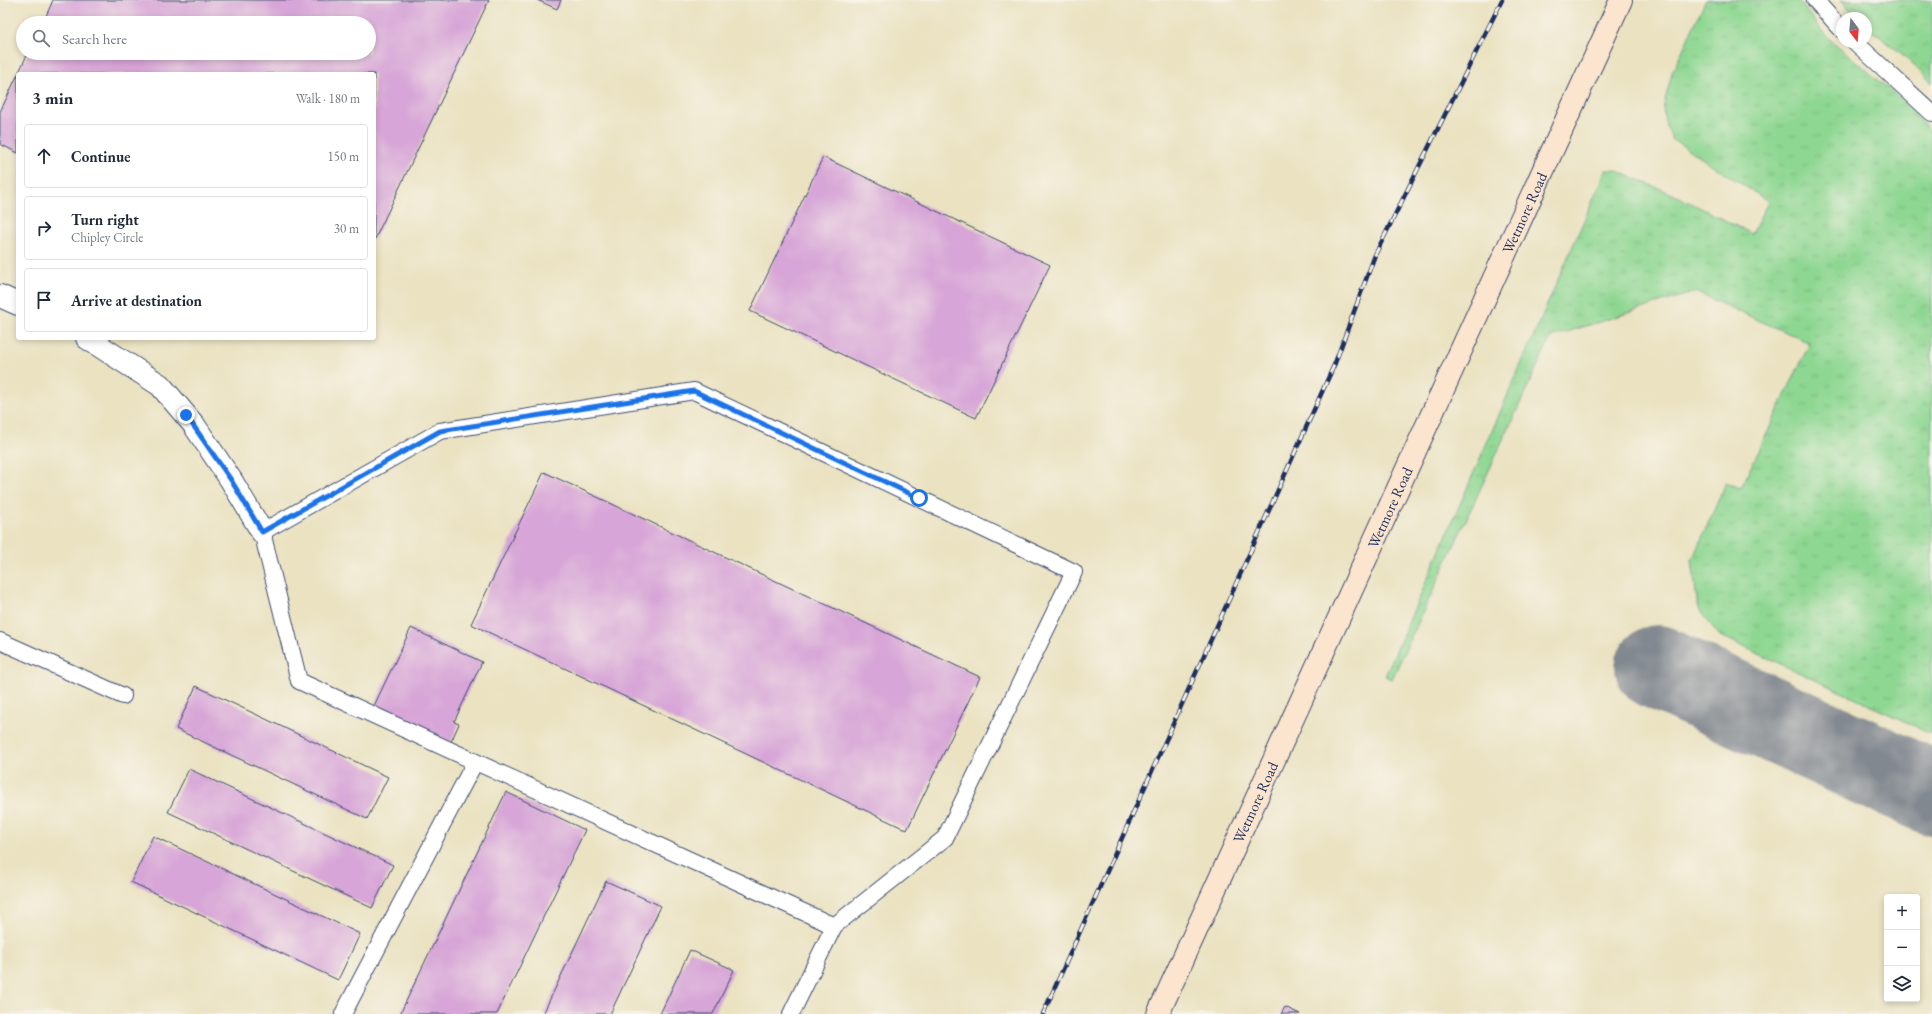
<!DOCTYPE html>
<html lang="en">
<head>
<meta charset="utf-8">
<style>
	body { margin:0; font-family:"EB Garamond",serif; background:#f6f6f7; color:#1f2937 }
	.controls { position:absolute; right:12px; bottom:12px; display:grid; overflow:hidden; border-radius:4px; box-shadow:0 2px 6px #0003 }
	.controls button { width:36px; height:36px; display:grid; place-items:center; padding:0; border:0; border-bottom:1px solid #e0e1e3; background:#fff; color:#1f2937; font:20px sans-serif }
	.compass { position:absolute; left:1836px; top:12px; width:36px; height:36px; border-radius:50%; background:#fff; box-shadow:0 2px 6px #0003; rotate:164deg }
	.stop { position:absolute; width:12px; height:12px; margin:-9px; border:3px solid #1a73e8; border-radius:50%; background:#fff }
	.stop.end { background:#1a73e8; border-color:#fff; box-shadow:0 1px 4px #0008 }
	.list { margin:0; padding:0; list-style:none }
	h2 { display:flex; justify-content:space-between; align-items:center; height:52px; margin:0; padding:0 16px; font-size:17px }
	h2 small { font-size:13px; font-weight:400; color:#747a83 }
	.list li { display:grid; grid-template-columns:26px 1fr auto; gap:12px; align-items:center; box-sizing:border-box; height:64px; margin:0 8px 8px; padding:0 8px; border:1px solid #e0e1e3; border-radius:4px }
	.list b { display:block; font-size:15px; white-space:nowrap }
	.list p { margin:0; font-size:13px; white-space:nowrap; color:#747a83 }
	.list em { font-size:13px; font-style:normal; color:#747a83 }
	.icon { flex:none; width:22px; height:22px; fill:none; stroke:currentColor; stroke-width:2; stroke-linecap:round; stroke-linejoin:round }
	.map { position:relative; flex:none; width:1932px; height:1014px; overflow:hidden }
	.search { position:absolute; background:#fff; box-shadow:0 2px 6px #0003; left:16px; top:16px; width:360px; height:44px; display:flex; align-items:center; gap:10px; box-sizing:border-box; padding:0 14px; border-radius:22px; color:#747a83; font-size:15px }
	.panel { position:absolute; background:#fff; box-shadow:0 2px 6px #0003; left:16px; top:72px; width:360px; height:268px; border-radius:4px }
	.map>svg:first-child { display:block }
</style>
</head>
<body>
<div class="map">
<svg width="1932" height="1014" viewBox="0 0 1932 1014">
	<defs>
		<pattern id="grass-tufts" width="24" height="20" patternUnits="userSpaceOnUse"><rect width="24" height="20" fill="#8ed792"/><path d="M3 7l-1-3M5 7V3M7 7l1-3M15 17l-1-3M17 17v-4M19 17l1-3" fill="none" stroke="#7ab980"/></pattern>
	</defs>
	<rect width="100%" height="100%" fill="#f7f3e8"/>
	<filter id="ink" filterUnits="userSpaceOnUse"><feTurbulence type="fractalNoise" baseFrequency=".025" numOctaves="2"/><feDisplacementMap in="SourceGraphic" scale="8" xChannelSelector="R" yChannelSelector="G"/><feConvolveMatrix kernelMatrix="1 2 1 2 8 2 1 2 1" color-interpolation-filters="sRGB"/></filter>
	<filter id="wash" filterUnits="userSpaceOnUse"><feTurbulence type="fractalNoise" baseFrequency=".012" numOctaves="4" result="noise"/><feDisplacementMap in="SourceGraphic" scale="16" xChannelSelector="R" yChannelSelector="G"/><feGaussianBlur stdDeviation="0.9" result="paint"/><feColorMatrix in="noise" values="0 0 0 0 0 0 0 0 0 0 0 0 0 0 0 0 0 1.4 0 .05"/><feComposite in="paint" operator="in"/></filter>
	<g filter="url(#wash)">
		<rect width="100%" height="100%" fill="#eae2c1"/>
		<path fill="url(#grass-tufts)" stroke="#548378" d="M1706,0H1798L1825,35L1903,101L1932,134V734L1720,636L1698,609L1692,560L1726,483L1741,488L1810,343L1695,292L1551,337L1392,679L1385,676L1606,170H1615L1675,195L1752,234L1768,201L1672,139L1666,126L1663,108L1672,73Z
			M1841,0H1932V83L1901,53L1866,26V18H1858Z"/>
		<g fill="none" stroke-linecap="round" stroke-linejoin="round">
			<path stroke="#828890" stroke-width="84" d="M1657,667L1932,793"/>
		</g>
		<g id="blocks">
			<path fill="#d7a5d7" d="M53,0H489L374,241V74H18L28,53H369V23H43Z
				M537,0H561L557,9Z
				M18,74V153L0,144V112Z
				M823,157L1050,265L976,418L750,311Z
				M544,472L980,677L907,830L471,624Z
				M411,628L482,662L454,722L459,724L450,744L373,708Z
				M196,686L388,777L367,819L176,729Z
				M189,769L393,865L372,908L168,812Z
				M506,792L585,830L497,1014H400Z
				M153,836L360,934L338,980L131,882Z
				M606,881L661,906L610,1014H543Z
				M690,950L734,970L713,1014H660Z
				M1285,1007L1300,1014H1281Z"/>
		</g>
	</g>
	<g filter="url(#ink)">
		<use href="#blocks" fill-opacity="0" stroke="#3a4a6d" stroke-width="1"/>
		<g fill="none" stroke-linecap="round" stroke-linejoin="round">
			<defs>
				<path id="service" d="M1815,0L1842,30
					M1855,42L1932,113
					M0,641L123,696
					M343,1014L475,762
					M791,1014L834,926L299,681L262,532L440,431L694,391L1074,572L945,838L834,926"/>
				<path id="minor" d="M0,296L18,304
					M87,338L160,385L194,425L231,480L262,532"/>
				<g id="secondary">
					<path id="s1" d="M1158,1014L1621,0"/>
				</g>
			</defs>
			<use href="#service" stroke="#3a4a6d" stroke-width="18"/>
			<use href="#minor" stroke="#3a4a6d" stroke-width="24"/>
			<use href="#secondary" stroke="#3a4a6d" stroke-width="24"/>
			<use href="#service" stroke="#fff" stroke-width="16"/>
			<use href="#minor" stroke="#fff" stroke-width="22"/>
			<use href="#secondary" stroke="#fbe5cf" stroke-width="22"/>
			<defs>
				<path id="rail" d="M1043,1014L1335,363L1375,255L1502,0"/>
			</defs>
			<use href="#rail" stroke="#1b2f5e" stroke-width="4.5"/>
			<use href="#rail" stroke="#f7f3e8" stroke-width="3" stroke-dasharray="9" stroke-linecap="butt"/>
		</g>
	</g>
	<g fill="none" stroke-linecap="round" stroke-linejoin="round" filter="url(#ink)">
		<path stroke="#1a73e8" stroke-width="5" d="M186,415L231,480L262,532L440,431L694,391L919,498"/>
	</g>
	<g text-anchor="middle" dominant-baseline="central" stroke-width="3.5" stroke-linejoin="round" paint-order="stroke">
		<g font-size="15" fill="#1b2f5e" stroke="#f7f3e8">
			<text stroke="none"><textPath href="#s1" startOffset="881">Wetmore Road</textPath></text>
			<text stroke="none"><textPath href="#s1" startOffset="557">Wetmore Road</textPath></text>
			<text stroke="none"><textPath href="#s1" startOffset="233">Wetmore Road</textPath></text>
		</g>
	</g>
</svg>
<div class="controls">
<button>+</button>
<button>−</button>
<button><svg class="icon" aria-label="layers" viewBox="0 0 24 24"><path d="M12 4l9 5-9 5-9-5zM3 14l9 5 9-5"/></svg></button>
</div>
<svg class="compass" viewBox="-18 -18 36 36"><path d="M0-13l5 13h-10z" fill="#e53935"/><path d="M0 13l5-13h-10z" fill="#747a83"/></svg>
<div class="stop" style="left:919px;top:498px"></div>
<div class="stop end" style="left:186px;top:415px"></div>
<div class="search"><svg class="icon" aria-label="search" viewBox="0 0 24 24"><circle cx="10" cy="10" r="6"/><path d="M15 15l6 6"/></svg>Search here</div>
<section class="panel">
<h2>3 min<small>Walk · 180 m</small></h2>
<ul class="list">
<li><svg class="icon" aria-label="ahead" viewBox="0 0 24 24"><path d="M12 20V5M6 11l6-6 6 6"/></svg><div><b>Continue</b></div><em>150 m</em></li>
<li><svg class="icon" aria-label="right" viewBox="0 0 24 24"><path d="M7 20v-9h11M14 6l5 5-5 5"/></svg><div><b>Turn right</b><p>Chipley Circle</p></div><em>30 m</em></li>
<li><svg class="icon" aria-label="arrive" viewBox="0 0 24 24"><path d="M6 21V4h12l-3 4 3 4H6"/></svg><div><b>Arrive at destination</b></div></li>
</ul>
</section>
</div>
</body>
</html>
